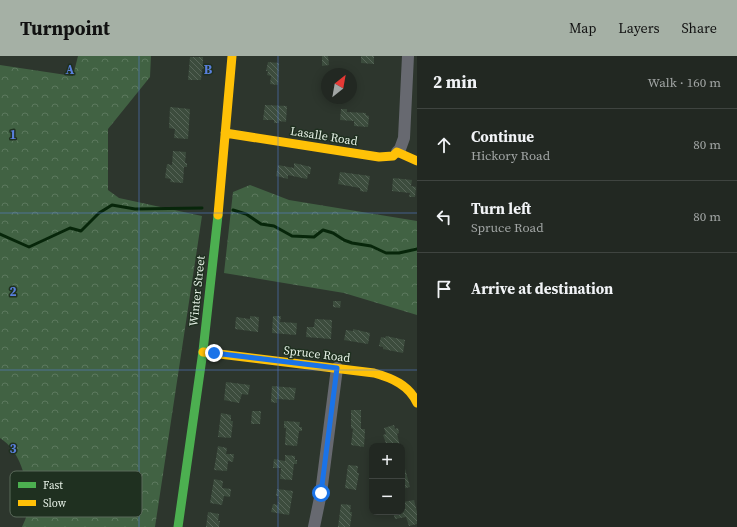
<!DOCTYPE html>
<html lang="en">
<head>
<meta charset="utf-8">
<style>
	body { margin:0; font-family:"Source Serif 4",serif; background:#2a302a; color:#f1f3f6 }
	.controls { position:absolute; right:12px; bottom:12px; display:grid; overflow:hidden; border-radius:8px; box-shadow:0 2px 10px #0003 }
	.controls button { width:36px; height:36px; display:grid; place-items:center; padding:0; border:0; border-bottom:1px solid #3f4440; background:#222822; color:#f1f3f6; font:20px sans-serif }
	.compass { position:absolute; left:321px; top:12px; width:36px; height:36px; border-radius:50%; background:#222822; box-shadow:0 2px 10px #0003; rotate:31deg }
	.stop { position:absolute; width:12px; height:12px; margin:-9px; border:3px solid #1a73e8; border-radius:50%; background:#fff }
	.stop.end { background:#1a73e8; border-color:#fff; box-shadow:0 1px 4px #0008 }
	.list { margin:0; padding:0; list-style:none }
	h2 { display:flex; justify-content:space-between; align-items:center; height:52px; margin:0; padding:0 16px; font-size:17px }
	h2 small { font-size:13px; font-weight:400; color:#a2a6a5 }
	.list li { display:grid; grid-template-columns:26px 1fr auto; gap:12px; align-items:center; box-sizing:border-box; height:72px; padding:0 16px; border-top:1px solid #3f4440 }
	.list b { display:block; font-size:15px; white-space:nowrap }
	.list p { margin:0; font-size:13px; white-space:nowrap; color:#a2a6a5 }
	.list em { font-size:13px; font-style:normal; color:#a2a6a5 }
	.icon { flex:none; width:22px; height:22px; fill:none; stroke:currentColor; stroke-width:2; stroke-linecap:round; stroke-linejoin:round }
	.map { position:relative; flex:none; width:417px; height:471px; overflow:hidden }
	header { display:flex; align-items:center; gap:24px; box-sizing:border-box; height:56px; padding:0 20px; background:#a5b0a5; color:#111 }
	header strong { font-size:19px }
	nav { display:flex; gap:22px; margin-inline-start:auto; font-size:14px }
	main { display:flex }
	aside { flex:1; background:#222822 }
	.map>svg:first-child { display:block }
</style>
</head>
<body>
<header>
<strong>Turnpoint</strong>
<nav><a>Map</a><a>Layers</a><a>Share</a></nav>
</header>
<main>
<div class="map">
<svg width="417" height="471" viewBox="0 0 417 471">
	<defs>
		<pattern id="forest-crowns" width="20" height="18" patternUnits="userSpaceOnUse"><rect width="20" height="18" fill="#416243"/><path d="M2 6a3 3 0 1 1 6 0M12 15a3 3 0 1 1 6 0" fill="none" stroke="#5c795e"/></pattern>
		<pattern id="building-back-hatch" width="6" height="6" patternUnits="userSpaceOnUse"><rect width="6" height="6" fill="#3c4c3d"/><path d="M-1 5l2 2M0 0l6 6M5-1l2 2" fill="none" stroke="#586659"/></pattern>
	</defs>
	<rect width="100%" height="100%" fill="#2d362d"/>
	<path fill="url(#forest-crowns)" d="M78,0H151L150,21L108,73V134L119,142L202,160L155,471H22C24,466 27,461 27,456C29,430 23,397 0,382V9L73,20Z
		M250,129L289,144L417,165V259L344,237L224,217L233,136Z"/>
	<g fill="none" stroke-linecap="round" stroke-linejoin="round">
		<path stroke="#07260a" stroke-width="3" d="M233,154L246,158L261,168L274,170L292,180L314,181L323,174L333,177L344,184L352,187L371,190L386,197H399L417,193
			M0,178L29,191L70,172L81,175L99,157L112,149L135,153L202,152"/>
	</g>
	<path fill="url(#building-back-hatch)" d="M322,0H328L329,9L322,10Z
		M361,0H374V8L361,7Z
		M190,1H203V9H204V13H202L201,24H188Z
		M268,6L279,7L278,29L270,28L271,20L267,19L268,15H266Z
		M265,49L287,50L286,66L279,65V67H274V64H263Z
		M170,51L190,53L188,83L174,82L175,73L169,72Z
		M341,53H347V56L366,57V59L369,60L368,71L354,70V65L340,64Z
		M173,95L186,96L185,107H187V111H184L183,127L170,126L171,123L165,122L167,108L172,109Z
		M294,107L311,111L310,118H308L307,123L288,119V123L276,120L278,109L294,112Z
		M340,116L370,120L367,136L360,135V132L338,128Z
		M393,122L412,124L411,130L416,131L415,141H409L410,137L392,135Z
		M333,245H341L340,252L333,251Z
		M250,260L259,261L258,276L235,273L236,261L250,263Z
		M273,260H281L280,266L297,267L296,279L272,277Z
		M315,263L332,264L331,283L306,281L307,271H314Z
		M353,273L370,277L368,288L344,284L346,274L353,275Z
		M386,280L405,284L403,297L383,293V291L379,290L381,281L385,282Z
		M226,326L250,329L248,339L242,338L239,347L224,344Z
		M272,330L296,332L294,344L277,343V347L271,346Z
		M351,354H361V373H365L364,391L351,389L353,373L351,372Z
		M252,355H261L260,368H251Z
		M221,357L231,359V365H233L231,382L218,381Z
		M284,365L300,366L299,371H302V375H299L297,390L285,389L286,372H284Z
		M394,369L395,373L398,372L399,377L397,378L400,390H387L383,379L386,378L384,372Z
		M218,390L227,392L226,398H234L233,406L228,405L227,415L214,414Z
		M285,399L295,400V404H297V408H294L292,424L280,423L281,412H273L274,403L285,405Z
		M348,409L358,410L357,417H359L356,434L345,432Z
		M402,409H404L410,431L402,433Z
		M214,423L223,425L222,432L231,433L230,441L224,440L222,449L210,447Z
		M277,433L293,435L289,459L271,456L273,448L278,449L279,440H276Z
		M414,444L417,456V468L409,470L406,461L395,463L393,456H402V453H405L403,446Z
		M341,448L351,449L350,456H352L350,471H338Z
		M208,456L219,458L218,465H220L219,471H206Z"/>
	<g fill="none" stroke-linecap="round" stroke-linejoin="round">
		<path stroke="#676970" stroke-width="12" d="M397,96L400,93L404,82L408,0
			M314,471L321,437L337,312"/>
		<path stroke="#4caf50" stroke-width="9" d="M178,471L203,295L218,159"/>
		<path stroke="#ffc107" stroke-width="9" d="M225,77L379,101L393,100L397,96L417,105
			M218,159L232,0
			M203,296L374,317C392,322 409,329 417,347"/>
	</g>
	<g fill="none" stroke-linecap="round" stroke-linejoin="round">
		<path stroke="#1a73e8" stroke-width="5" d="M214,297L337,312L321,437"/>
	</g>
	<path fill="none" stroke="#597fdc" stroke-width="1" stroke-opacity="0.55" d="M139,0V471M278,0V471M0,157H417M0,314H417"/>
	<g text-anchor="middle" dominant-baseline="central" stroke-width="3" stroke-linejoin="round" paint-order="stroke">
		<g font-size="12" fill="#e6f1e6" stroke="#1f3020">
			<text transform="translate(324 80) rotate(9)">Lasalle Road</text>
			<text transform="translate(197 235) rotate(-84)">Winter Street</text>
			<text transform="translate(317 298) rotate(7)">Spruce Road</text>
		</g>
	</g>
	<rect x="10" y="415" width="132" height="46" rx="6" fill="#1f3020" stroke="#5b6a5b" stroke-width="1"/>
	<rect x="18" y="426" width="18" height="6" fill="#4caf50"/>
	<rect x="18" y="444" width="18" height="6" fill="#ffc107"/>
	<g font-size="11" fill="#e6f1e6">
		<text x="43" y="433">Fast</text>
		<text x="43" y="451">Slow</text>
	</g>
	<g font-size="13" text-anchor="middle" font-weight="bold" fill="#597fdc" stroke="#1f3020" stroke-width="3" stroke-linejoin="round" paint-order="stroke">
		<text x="70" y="18">A</text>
		<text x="208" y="18">B</text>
		<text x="13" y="83">1</text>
		<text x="13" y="240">2</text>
		<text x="13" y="397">3</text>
	</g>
</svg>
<div class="controls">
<button>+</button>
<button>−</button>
</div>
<svg class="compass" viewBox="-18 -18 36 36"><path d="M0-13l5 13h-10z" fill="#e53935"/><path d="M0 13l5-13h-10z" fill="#a2a6a5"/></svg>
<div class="stop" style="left:321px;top:437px"></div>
<div class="stop end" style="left:214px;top:297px"></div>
</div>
<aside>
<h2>2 min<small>Walk · 160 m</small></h2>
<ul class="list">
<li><svg class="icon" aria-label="ahead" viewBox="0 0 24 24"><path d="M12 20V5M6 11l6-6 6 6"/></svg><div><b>Continue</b><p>Hickory Road</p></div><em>80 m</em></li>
<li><svg class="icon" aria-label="left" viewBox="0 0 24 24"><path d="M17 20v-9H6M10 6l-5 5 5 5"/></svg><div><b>Turn left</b><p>Spruce Road</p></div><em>80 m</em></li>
<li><svg class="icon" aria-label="arrive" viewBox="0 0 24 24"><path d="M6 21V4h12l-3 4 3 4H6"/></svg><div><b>Arrive at destination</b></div></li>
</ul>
</aside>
</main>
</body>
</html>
